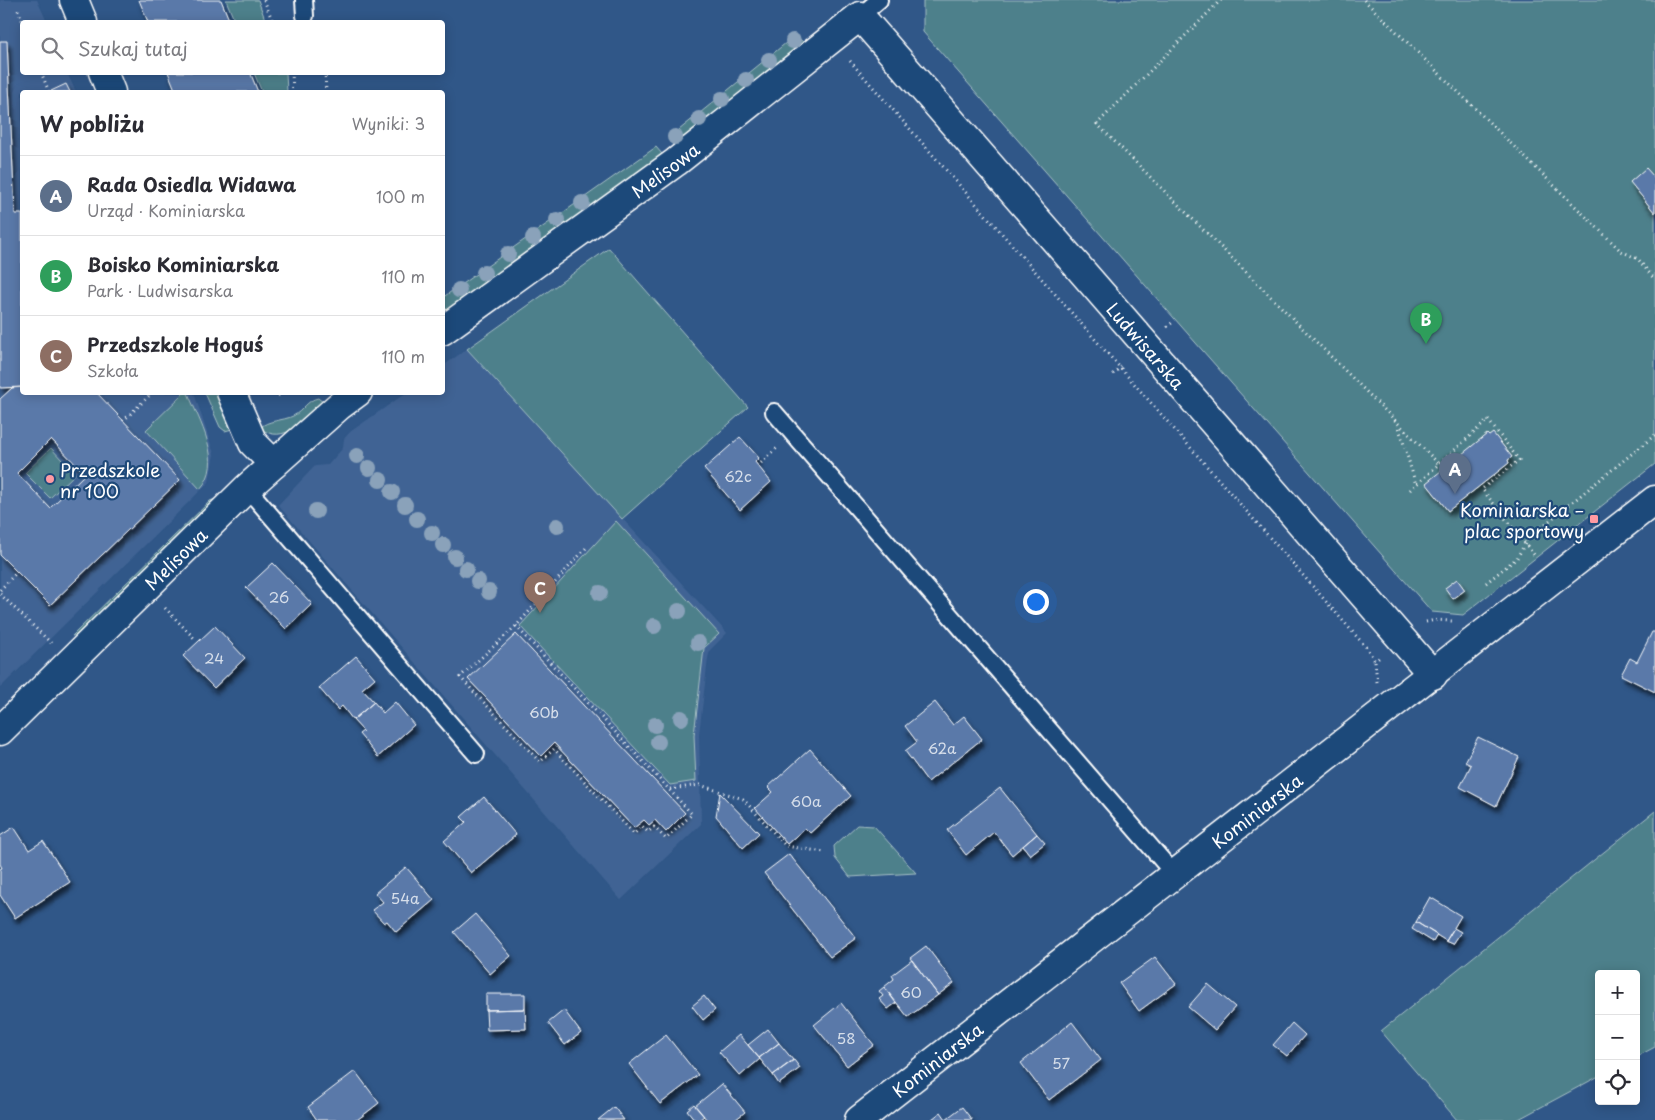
<!DOCTYPE html>
<html lang="pl">
<head>
<meta charset="utf-8">
<style>
	body { margin:0; font-family:"Playpen Sans",sans-serif; background:#f7f7f7; color:#2b2b33 }
	.controls { position:absolute; right:15px; bottom:15px; display:grid; overflow:hidden; border-radius:5px; box-shadow:0 2px 12px #0003 }
	.controls button { width:45px; height:45px; display:grid; place-items:center; padding:0; border:0; border-bottom:1px solid #e1e1e2; background:#fff; color:#2b2b33; font:25px sans-serif }
	.you { position:absolute; left:1035px; top:601px; width:18px; height:18px; margin:-12px; border:4px solid #fff; border-radius:50%; background:#1a73e8; box-shadow:0 0 0 8px #1a73e833 }
	.badge { display:grid; place-items:center; width:32px; height:32px; border-radius:50%; background:#7c3aed; color:#fff; font-size:16px; font-weight:700 }
	.pin { position:absolute; translate:-50% -41px; filter:drop-shadow(0 1px 2px #0008) }
	.pin::after { content:''; position:absolute; top:26px; width:18px; height:15px; background:inherit; clip-path:polygon(0 0,100% 0,50% 100%) }
	.list { margin:0; padding:0; list-style:none }
	h2 { display:flex; justify-content:space-between; align-items:center; height:65px; margin:0; padding:0 20px; font-size:21px }
	h2 small { font-size:16px; font-weight:400; color:#7c7c81 }
	.list li { display:grid; grid-template-columns:32px 1fr auto; gap:15px; align-items:center; box-sizing:border-box; height:80px; padding:0 20px; border-top:1px solid #e1e1e2 }
	.list b { display:block; font-size:19px; white-space:nowrap }
	.list p { margin:0; font-size:16px; white-space:nowrap; color:#7c7c81 }
	.list em { font-size:16px; font-style:normal; color:#7c7c81 }
	.icon { flex:none; width:28px; height:28px; fill:none; stroke:currentColor; stroke-width:2; stroke-linecap:round; stroke-linejoin:round }
	.map { position:relative; flex:none; width:1655px; height:1120px; overflow:hidden }
	.search { position:absolute; background:#fff; box-shadow:0 2px 12px #0003; left:20px; top:20px; width:425px; height:55px; display:flex; align-items:center; gap:12px; box-sizing:border-box; padding:0 18px; border-radius:5px; color:#7c7c81; font-size:19px }
	.panel { position:absolute; background:#fff; box-shadow:0 2px 12px #0003; left:20px; top:90px; width:425px; height:305px; border-radius:5px }
	.map>svg:first-child { display:block }
</style>
</head>
<body>
<div class="map">
<svg width="1655" height="1120" viewBox="0 0 1655 1120">
	<defs>
		<filter id="shadow"><feDropShadow dx="3" dy="5.5" stdDeviation="2.5" flood-color="#0009"/></filter>
	</defs>
	<rect width="100%" height="100%" fill="#305788"/>
	<filter id="ink" filterUnits="userSpaceOnUse"><feTurbulence type="fractalNoise" baseFrequency=".02" numOctaves="2"/><feDisplacementMap in="SourceGraphic" scale="10" xChannelSelector="R" yChannelSelector="G"/><feConvolveMatrix kernelMatrix="1 2 1 2 8 2 1 2 1" color-interpolation-filters="sRGB"/></filter>
	<g filter="url(#ink)">
		<path fill="#416494" d="M0,0H37L47,22H22V72L67,73L76,92H22V392L194,393L214,454L209,482L0,688Z
			M467,349L727,633L710,650L708,658L699,734L701,824L621,900L278,505L315,466L328,465L343,448L344,439L350,432L406,393L442,392L443,366Z"/>
		<path fill="#4e808b" stroke="#a6c0c5" d="M226,0H258L266,22H235Z
			M923,0H1655V464L1463,615L1432,612L923,32Z
			M797,37L808,46L674,146L668,139L792,38Z
			M254,73H286L287,92H262Z
			M656,147L662,154L661,162L443,318L442,298Z
			M609,248L748,407L622,519L467,349Z
			M184,393H188C199,421 225,462 200,489L146,430Z
			M205,393H216L232,429L225,431L220,427Z
			M318,398L324,403C306,418 284,447 260,428C267,420 283,421 293,416C303,411 307,400 318,398Z
			M51,448L75,474L50,498L25,473Z
			M218,498L83,634L72,636L210,501Z
			M616,521L719,634L704,648L694,735L696,781L670,785L520,626Z
			M1655,811V1047L1636,1057V974H1599V1076L1517,1120H1457L1381,1031Z
			M857,825L874,826L916,873L850,877L835,858L834,846Z"/>
		<path fill="#5a79a9" stroke="#fff" fill-rule="evenodd" filter="url(#shadow)" d="M139,0H221L230,22H148Z
			M0,41H7L15,214H22V387L0,388Z
			M168,72H250L258,92H176Z
			M66,84L70,92H52L51,91Z
			M1646,168L1655,178V213L1630,182Z
			M22,387V392H96L180,480L50,605L0,555V399L12,388ZM51,439L85,474L50,508L17,473Z
			M1493,433L1512,457L1508,460L1509,463L1448,511L1426,483L1487,434L1489,436Z
			M740,437L759,458L755,462L771,482L740,510L704,469Z
			M273,563L312,604L286,629L246,588Z
			M1457,579L1465,590L1453,599L1445,588Z
			M215,626L245,658L214,688L183,656Z
			M1652,632H1655V692L1621,675L1630,658L1637,662Z
			M516,634L685,813L666,832L655,820L649,825L644,820L634,828L554,743L541,756L468,679Z
			M356,656L375,678L362,689L374,702L353,720L342,706L338,710L319,688Z
			M374,702L383,713L395,702L414,725L378,757L359,734L363,731L353,720Z
			M935,702L953,725L964,716L982,739L928,782L905,751L917,742L905,726Z
			M1478,737L1519,757L1496,806L1460,787L1471,765L1465,762Z
			M810,749L851,796L810,833L805,828L787,844L755,808L773,792L768,787Z
			M1000,788L1037,834L1012,855L994,832L966,855L947,830Z
			M720,793L759,833L743,848L716,816Z
			M484,797L516,835L471,873L444,841L466,822L461,817Z
			M14,827L29,850L43,841L70,882L15,918L0,895V869L2,868L0,864V836Z
			M1037,834L1045,843L1030,855L1023,846Z
			M789,854L856,938L830,957L764,873Z
			M406,867L434,900L396,932L387,921L384,923L372,910L383,902L375,893Z
			M1430,897L1461,916L1446,941L1416,922Z
			M475,914L511,956L490,974L454,932Z
			M1416,922L1437,935L1433,942L1412,929Z
			M1454,928L1461,932L1453,944L1446,941Z
			M926,946L954,983L938,995L910,958Z
			M1155,957L1176,984L1139,1011L1119,983Z
			M912,960L938,995L908,1017L884,987L894,979L892,975Z
			M1208,984L1235,1007L1215,1030L1188,1007Z
			M884,987L896,1003L888,1009L879,999L883,996L879,991Z
			M486,994H525V1009L486,1010Z
			M704,996L715,1010L703,1020L692,1006Z
			M841,1003L874,1045L847,1066L814,1025Z
			M525,1009L526,1029L487,1030L486,1010Z
			M564,1010L581,1033L565,1045L548,1023Z
			M1072,1022L1101,1060L1049,1100L1021,1063Z
			M1292,1023L1305,1035L1287,1056L1273,1045Z
			M768,1029L779,1043L759,1058L748,1045Z
			M666,1035L698,1075L660,1104L629,1064Z
			M739,1035L760,1059L740,1076L719,1052Z
			M779,1043L793,1060L773,1075L759,1058Z
			M794,1060L800,1068L779,1084L773,1075Z
			M355,1071L379,1103L357,1120H317L308,1107Z
			M722,1084L745,1112L735,1120H707L695,1106Z
			M694,1104L704,1116L699,1120H695L687,1110Z
			M614,1107L624,1120H598Z
			M962,1107L972,1120L932,1119L941,1112L946,1119Z"/>
		<g fill="none" stroke-linecap="round" stroke-linejoin="round">
			<defs>
				<path id="service" d="M304,0L305,16
					M860,16L879,0
					M774,412L1175,875
					M247,488L476,754"/>
				<g id="minor">
					<path d="M74,0L83,22"/>
					<path d="M103,72L111,92"/>
					<path id="s1" d="M442,331L676,162L860,16L1433,675"/>
					<path d="M231,392L253,443L274,464"/>
					<path id="s2" d="M0,731L247,488L339,406L358,392"/>
				</g>
				<g id="tertiary">
					<path id="s3" d="M859,1120L1655,500"/>
				</g>
			</defs>
			<use href="#service" stroke="#fff" stroke-width="20"/>
			<use href="#minor" stroke="#fff" stroke-width="31"/>
			<use href="#tertiary" stroke="#fff" stroke-width="31"/>
			<path stroke="#fff" stroke-width="3" stroke-dasharray="1 4" stroke-linecap="butt" d="M264,0L273,22
				M1221,0L1097,124L1439,464
				M1364,0L1621,251L1638,259L1655,280
				M18,10L23,22
				M850,61L1366,647L1375,661
				M41,72L49,92
				M292,72L293,92
				M325,72L326,92
				M1167,327L1174,321
				M1113,374L1121,367
				M269,392L277,396L286,392
				M123,421L153,392
				M1399,428L1416,485
				M761,463L777,448
				M1410,490L1488,420L1519,460L1482,489L1535,556
				M1486,583L1517,558L1528,538L1655,435
				M0,590L17,572
				M0,594L51,643
				M165,608L196,640
				M1426,622L1435,620L1452,621
				M516,626L692,814L666,839L654,827L648,832L642,826L634,834L554,749L540,762L460,677L516,626L586,548
				M1377,682L1375,661L1381,656
				M670,789L700,785L743,799L786,846L824,852"/>
			<use href="#service" stroke="#1f4a7a" stroke-width="16"/>
			<use href="#minor" stroke="#1f4a7a" stroke-width="28"/>
			<use href="#tertiary" stroke="#1f4a7a" stroke-width="28"/>
		</g>
		<g fill="#8aa2ba">
			<circle cx="793" cy="41" r="8"/>
			<circle cx="769" cy="60" r="8"/>
			<circle cx="746" cy="80" r="8"/>
			<circle cx="722" cy="99" r="8"/>
			<circle cx="699" cy="119" r="8"/>
			<circle cx="675" cy="137" r="8"/>
			<circle cx="582" cy="203" r="8"/>
			<circle cx="557" cy="220" r="8"/>
			<circle cx="533" cy="238" r="8"/>
			<circle cx="508" cy="254" r="8"/>
			<circle cx="484" cy="273" r="8"/>
			<circle cx="459" cy="290" r="8"/>
			<circle cx="357" cy="456" r="8"/>
			<circle cx="369" cy="468" r="8"/>
			<circle cx="380" cy="480" r="8"/>
			<circle cx="392" cy="492" r="8"/>
			<circle cx="405" cy="505" r="8"/>
			<circle cx="316" cy="511" r="8"/>
			<circle cx="417" cy="519" r="8"/>
			<circle cx="557" cy="526" r="8"/>
			<circle cx="432" cy="533" r="8"/>
			<circle cx="443" cy="545" r="8"/>
			<circle cx="455" cy="557" r="8"/>
			<circle cx="466" cy="569" r="8"/>
			<circle cx="478" cy="581" r="8"/>
			<circle cx="489" cy="592" r="8"/>
			<circle cx="600" cy="593" r="8"/>
			<circle cx="679" cy="611" r="8"/>
			<circle cx="654" cy="626" r="8"/>
			<circle cx="698" cy="643" r="8"/>
			<circle cx="681" cy="718" r="8"/>
			<circle cx="655" cy="725" r="8"/>
			<circle cx="658" cy="742" r="8"/>
		</g>
	</g>
	<g fill="#ff9aa2" stroke="#1f4a7a" stroke-width="2">
		<circle cx="50" cy="479" r="5"/>
		<rect x="1589" y="514" width="10" height="10" rx="2.5"/>
	</g>
	<g text-anchor="middle" dominant-baseline="central" stroke-width="4.5" stroke-linejoin="round" paint-order="stroke">
		<g font-size="15" fill="#d6deea">
			<text x="738" y="475">62c</text>
			<text x="279" y="596">26</text>
			<text x="214" y="657">24</text>
			<text x="544" y="711">60b</text>
			<text x="942" y="747">62a</text>
			<text x="806" y="800">60a</text>
			<text x="405" y="897">54a</text>
			<text x="911" y="991">60</text>
			<text x="846" y="1037">58</text>
			<text x="1061" y="1062">57</text>
		</g>
		<g font-size="18" fill="#fff" stroke="#1f4a7a">
			<text stroke="none"><textPath href="#s1" startOffset="275">Melisowa</textPath></text>
			<text stroke="none"><textPath href="#s1" startOffset="960">Ludwisarska</textPath></text>
			<text stroke="none"><textPath href="#s2" startOffset="246">Melisowa</textPath></text>
			<text stroke="none"><textPath href="#s3" startOffset="504">Kominiarska</textPath></text>
			<text stroke="none"><textPath href="#s3" startOffset="99">Kominiarska</textPath></text>
		</g>
		<g font-size="18" fill="#fff" stroke="#1f4a7a" text-anchor="start">
			<text x="60" y="469">Przedszkole<tspan x="60" dy="21">nr 100</tspan></text>
			<text x="1584" y="509" text-anchor="end">Kominiarska –<tspan x="1584" dy="21">plac sportowy</tspan></text>
		</g>
	</g>
</svg>
<div class="controls">
<button>+</button>
<button>−</button>
<button><svg class="icon" aria-label="locate" viewBox="0 0 24 24"><circle cx="12" cy="12" r="6"/><path d="M12 2v4M12 18v4M2 12h4M18 12h4"/></svg></button>
</div>
<div class="you"></div>
<div class="pin badge" style="left:1455px;top:494px;background:#5c6f8a">A</div>
<div class="pin badge" style="left:1426px;top:344px;background:#2e9e5b">B</div>
<div class="pin badge" style="left:540px;top:613px;background:#8d6e63">C</div>
<div class="search"><svg class="icon" aria-label="search" viewBox="0 0 24 24"><circle cx="10" cy="10" r="6"/><path d="M15 15l6 6"/></svg>Szukaj tutaj</div>
<section class="panel">
<h2>W pobliżu<small>Wyniki: 3</small></h2>
<ul class="list">
<li><span class="badge" style="background:#5c6f8a">A</span><div><b>Rada Osiedla Widawa</b><p>Urząd · Kominiarska</p></div><em>100 m</em></li>
<li><span class="badge" style="background:#2e9e5b">B</span><div><b>Boisko Kominiarska</b><p>Park · Ludwisarska</p></div><em>110 m</em></li>
<li><span class="badge" style="background:#8d6e63">C</span><div><b>Przedszkole Hoguś</b><p>Szkoła</p></div><em>110 m</em></li>
</ul>
</section>
</div>
</body>
</html>
